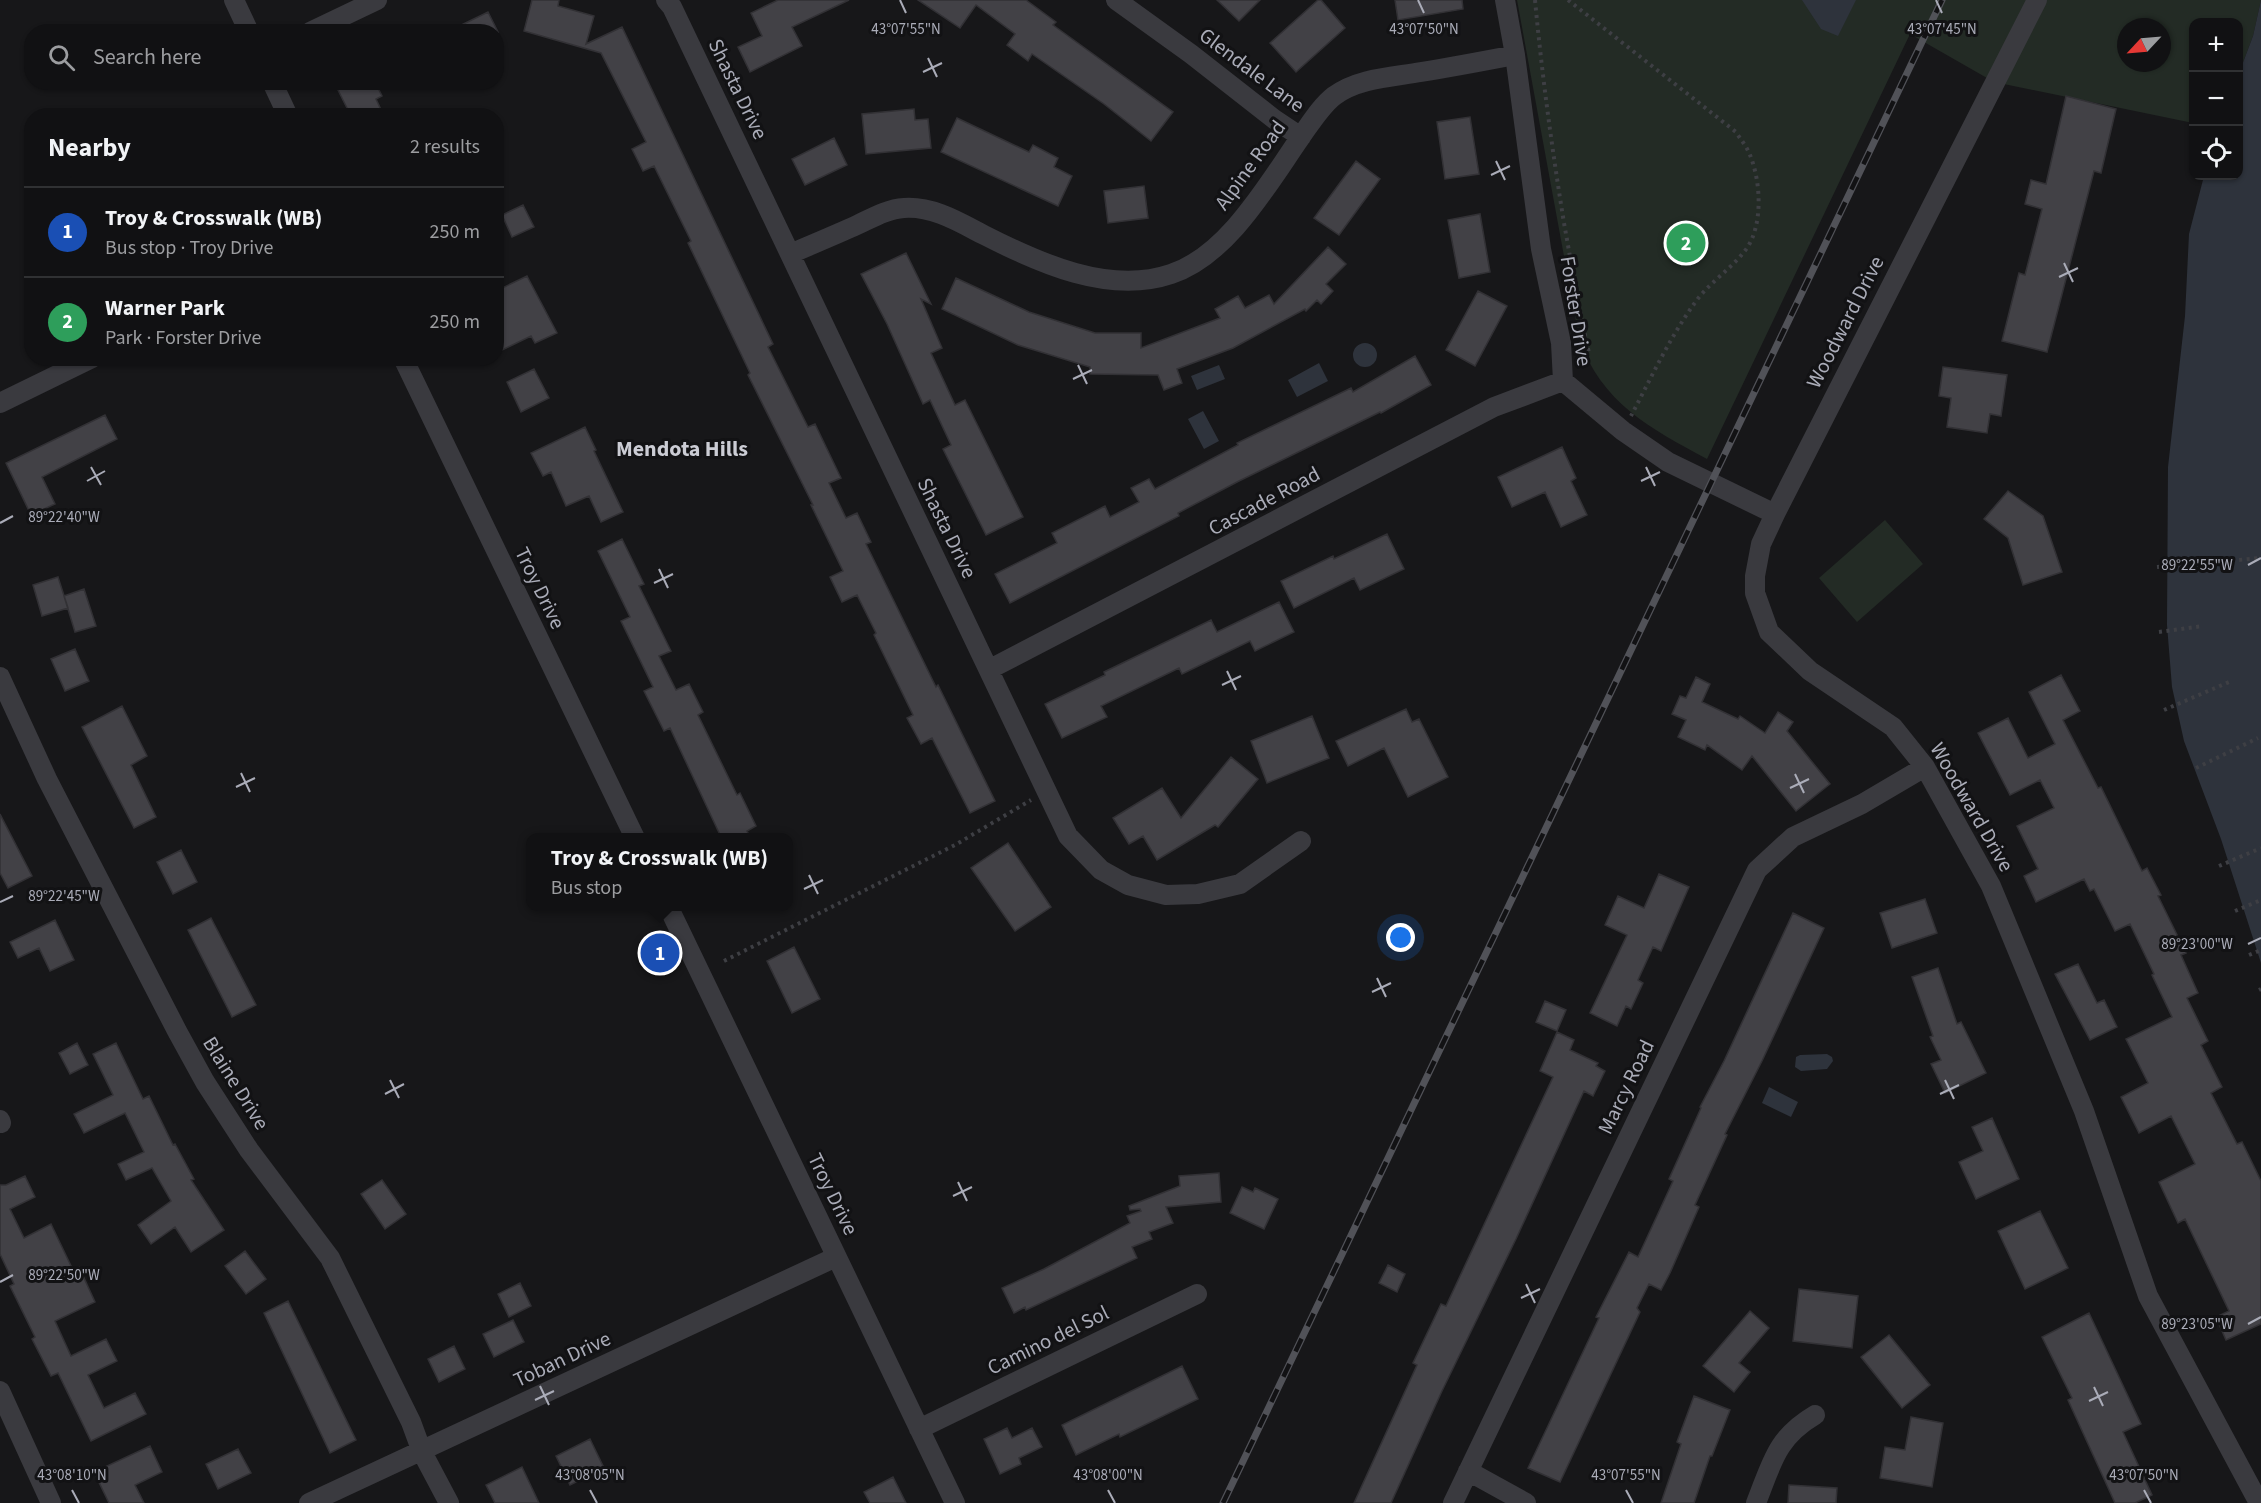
<!DOCTYPE html>
<html lang="en">
<head>
<meta charset="utf-8">
<style>
	body { margin:0; font-family:"Source Sans 3",sans-serif; background:#1e1f21; color:#f1f3f6 }
	.controls { position:absolute; right:18px; top:18px; display:grid; overflow:hidden; border-radius:12px; box-shadow:0 2px 4px #0004 }
	.controls button { width:54px; height:54px; display:grid; place-items:center; padding:0; border:0; border-bottom:2px solid #303133; background:#111113; color:#f1f3f6; font:30px sans-serif }
	.compass { position:absolute; left:2117px; top:18px; width:54px; height:54px; border-radius:50%; background:#111113; box-shadow:0 2px 4px #0004; rotate:244deg }
	.you { position:absolute; left:1401px; top:938px; width:21px; height:21px; margin:-15px; border:4px solid #fff; border-radius:50%; background:#1a73e8; box-shadow:0 0 0 9px #1a73e833 }
	.badge { display:grid; place-items:center; width:39px; height:39px; border-radius:50%; background:#ea580c; color:#fff; font-size:20px; font-weight:700 }
	.pin { position:absolute; translate:-50% -50%; border:3px solid #fff; box-shadow:0 2px 6px #0006 }
	.popup { position:absolute; left:526px; top:833px; width:267px; height:78px; box-sizing:border-box; display:grid; place-content:center; border-radius:12px; background:#111113; filter:drop-shadow(0 2px 4px #0005); font-size:20px; white-space:nowrap; color:#9c9da0 }
	.popup b { font-size:22px; color:#f1f3f6 }
	.popup::after { content:''; position:absolute; left:50%; top:100%; margin-left:-12px; border:12px solid transparent; border-top-color:#111113 }
	.list { margin:0; padding:0; list-style:none }
	h2 { display:flex; justify-content:space-between; align-items:center; height:78px; margin:0; padding:0 24px; font-size:26px }
	h2 small { font-size:20px; font-weight:400; color:#9c9da0 }
	.list li { display:grid; grid-template-columns:39px 1fr auto; gap:18px; align-items:center; box-sizing:border-box; height:90px; padding:0 24px; border-top:2px solid #303133 }
	.list b { display:block; font-size:22px; white-space:nowrap }
	.list p { margin:0; font-size:20px; white-space:nowrap; color:#9c9da0 }
	.list em { font-size:20px; font-style:normal; color:#9c9da0 }
	.icon { flex:none; width:33px; height:33px; fill:none; stroke:currentColor; stroke-width:2; stroke-linecap:round; stroke-linejoin:round }
	.map { position:relative; flex:none; width:2261px; height:1503px; overflow:hidden }
	.search { position:absolute; background:#111113; box-shadow:0 2px 4px #0004; left:24px; top:24px; width:480px; height:66px; display:flex; align-items:center; gap:15px; box-sizing:border-box; padding:0 21px; border-radius:24px; color:#9c9da0; font-size:22px }
	.panel { position:absolute; background:#111113; box-shadow:0 2px 4px #0004; left:24px; top:108px; width:480px; height:258px; border-radius:24px }
	.map>svg:first-child { display:block }
</style>
</head>
<body>
<div class="map">
<svg width="2261" height="1503" viewBox="0 0 2261 1503">
	<rect width="100%" height="100%" fill="#171719"/>
	<path fill="#232b25" fill-rule="evenodd" d="M1517,0H2261L2253,36L2239,73L2238,22H2194L2193,123L1994,82L1910,34L1707,459C1650,428 1601,403 1579,338ZM2126,27H2162V63H2126Z
		M1885,520L1923,564L1857,622L1819,578Z"/>
	<path fill="#2e333c" d="M1802,0H1856L1838,36L1821,29Z
		M2261,0V963L2221,839L2184,741L2172,687L2167,625L2168,467L2185,316L2189,234L2204,176H2238L2239,73L2253,36Z
		M1353 355a12 12 0 1 1 24 0a12 12 0 1 1-24 0Z
		M1319,363L1328,381L1297,397L1288,380Z
		M1219,365L1225,379L1197,390L1191,376Z
		M1203,411L1219,441L1204,449L1188,419Z
		M1827,1054L1832,1057L1833,1061L1827,1069L1801,1071L1795,1067L1796,1057L1800,1055Z
		M1769,1087L1798,1102L1791,1117L1762,1103Z"/>
	<path fill="#424146" stroke="#323135" stroke-width="1.5" d="M532,0H559L558,6L594,16L586,44L622,27L773,344L768,347L808,427L815,424L841,478L829,483L846,518L857,513L871,542L866,544L936,687L938,685L995,801L970,813L932,738L921,744L907,718L913,715L874,635L876,633L857,595L842,602L830,577L843,571L811,505H813L748,375L750,373L688,243L691,241L654,166L643,171L632,149L646,142L601,53L524,31Z
		M778,0H849L792,27L802,46L750,72L738,47L762,36L751,13Z
		M918,0H1026L1056,22L1053,25L1173,112L1151,141L1104,104L1032,54L1028,61L1007,45L1015,34L976,5L960,28Z
		M1217,0H1260L1239,21Z
		M1318,0H1321L1345,28L1296,72L1270,43Z
		M1395,0H1462L1463,9L1398,20Z
		M488,12L498,32H447Z
		M334,82H375L382,96L376,99L384,116H358L355,109L349,112Z
		M2066,96L2116,109L2101,173L2094,171L2047,352L2002,341L2019,273L2025,275L2042,209L2025,204L2031,180L2046,184Z
		M914,109L915,120L928,119L931,148L866,154L862,114Z
		M1470,117L1479,174L1445,179L1437,122Z
		M957,118L1029,152L1033,145L1058,158L1054,167L1072,176L1058,206L941,152Z
		M834,138L847,165L805,185L792,159Z
		M1356,161L1380,179L1339,235L1314,218Z
		M1144,186L1148,218L1108,223L1104,191Z
		M523,205L534,227L512,237L502,215Z
		M1480,214L1490,272L1459,278L1448,220Z
		M1328,247L1346,264L1326,284L1333,291L1321,304L1317,300L1306,311L1305,309L1233,348L1177,369L1182,383L1164,390L1158,375L1090,374V367L1018,345L942,309L956,278L1029,312L1095,333H1141V348L1220,318L1215,309L1238,296L1245,308L1269,295L1274,304Z
		M906,253L931,304L921,299L942,348L931,353L955,405L965,400L1023,517L986,535L943,449L951,445L930,400L923,404L887,324L861,274Z
		M527,276L557,333L535,343L531,336L496,353V291Z
		M1478,291L1507,306L1475,366L1446,350Z
		M1415,356L1431,385L1381,413L1380,412L1239,481L1178,513L1179,516L1010,603L995,574L1057,543L1052,533L1105,506L1110,517L1139,502L1131,488L1149,479L1155,489L1238,445L1237,443L1351,388L1353,392Z
		M1943,367L2007,375L2001,416L1990,414L1987,433L1947,427L1951,398L1939,396Z
		M534,369L549,398L521,412L507,382Z
		M105,415L117,439L42,477L55,504L31,515L6,463Z
		M585,427L596,450L594,451L623,512L601,522L589,496L566,506L551,472L543,476L531,453Z
		M1562,447L1576,478L1571,481L1587,515L1561,527L1545,492L1512,507L1498,477Z
		M2008,491L2043,516L2062,572L2023,585L2008,538L1984,519Z
		M1387,534L1404,569L1360,590L1354,578L1294,608L1281,581L1333,556L1334,559Z
		M622,539L644,584L639,586L671,651L659,656L676,690L689,684L703,712L698,715L737,795L740,793L756,826L747,831L750,837H721L670,728L664,731L644,691L653,687L621,621L630,617L598,551Z
		M58,577L68,608L42,616L33,585Z
		M84,589L96,626L75,632L64,596Z
		M1279,602L1294,632L1255,651L1250,641L1182,674L1179,668L1101,706L1107,717L1062,738L1045,704L1105,675L1104,672L1211,620L1217,632Z
		M75,649L89,681L65,691L51,659Z
		M2061,675L2080,711L2063,720L2098,788L2101,787L2142,871L2147,868L2161,895L2158,896L2186,953L2181,955L2198,993L2187,998L2208,1041L2201,1045L2222,1087L2211,1093L2237,1144L2242,1142L2261,1181V1324L2226,1340L2216,1317L2229,1311L2185,1219L2178,1223L2159,1182L2195,1164L2171,1116L2139,1133L2121,1097L2148,1083L2126,1039L2172,1017L2152,975L2154,974L2130,924L2115,931L2094,889L2090,891L2084,879L2036,902L2024,876L2038,869L2017,826L2054,808L2040,780L2010,795L1978,733L2008,718L2028,758L2055,744L2029,692Z
		M1696,677L1710,684L1702,702L1738,719L1740,716L1765,733L1778,712L1793,722L1787,731L1830,784L1796,811L1752,756L1742,770L1707,745L1705,750L1678,737L1686,720L1672,714L1680,696L1686,698Z
		M122,706L147,756L131,765L156,817L134,828L82,727Z
		M1406,709L1412,722L1419,719L1448,777L1408,797L1384,748L1348,766L1336,741Z
		M1312,716L1329,758L1267,783L1251,741Z
		M1231,757L1258,779L1218,827L1215,825L1157,860L1143,836L1129,844L1113,818L1162,788L1181,818Z
		M0,814L32,876L8,888L0,873Z
		M1008,843L1051,907L1015,931L971,868Z
		M181,850L197,882L173,894L157,862Z
		M1659,874L1689,887L1661,951L1653,947L1638,980L1643,983L1631,1009L1626,1006L1617,1026L1590,1013L1627,935L1605,925L1618,896L1644,908Z
		M1925,899L1937,933L1892,948L1880,913Z
		M1793,913L1824,928L1762,1061L1725,1134L1727,1135L1695,1205L1699,1207L1670,1273L1661,1290L1649,1284L1637,1308L1640,1312L1560,1482L1528,1468L1599,1318L1596,1317L1629,1252L1638,1257L1673,1181L1669,1179L1701,1108L1700,1107L1724,1061Z
		M211,918L256,1005L232,1017L188,930Z
		M55,920L74,960L50,971L39,948L18,958L10,942Z
		M794,947L820,999L792,1013L767,961Z
		M2078,964L2097,1003L2104,1000L2117,1027L2090,1040L2055,974Z
		M1938,968L1957,1024L1961,1022L1986,1073L1945,1093L1931,1064L1941,1060L1930,1037L1933,1036L1912,977Z
		M1545,1001L1566,1010L1557,1031L1536,1022Z
		M1557,1032L1574,1040L1570,1050L1598,1063L1596,1066L1605,1071L1593,1096L1584,1091L1516,1239L1442,1391L1391,1503H1354L1417,1365L1413,1363L1441,1304L1446,1306L1553,1077L1540,1071Z
		M77,1043L88,1065L70,1074L59,1053Z
		M116,1043L143,1099L149,1096L173,1145L175,1144L194,1179L191,1180L224,1230L191,1252L175,1227L151,1244L138,1225L171,1201L152,1168L126,1180L118,1164L144,1152L125,1113L84,1133L74,1114L113,1095L93,1054Z
		M1992,1118L2019,1179L1976,1199L1959,1162L1983,1151L1972,1127Z
		M1219,1173L1221,1202L1166,1207L1173,1223L1149,1232L1152,1239L1132,1247L1137,1258L1026,1310L1025,1307L1014,1313L1002,1288L1044,1269L1130,1223L1127,1216L1141,1211L1140,1209L1130,1210L1129,1206L1180,1186L1179,1176Z
		M25,1176L35,1197L10,1209L24,1238L51,1224L73,1270L79,1267L95,1302L55,1321L71,1356L106,1339L117,1361L88,1375L104,1408L135,1393L146,1414L91,1441L58,1373L51,1376L32,1339L35,1337L10,1286L14,1284L0,1254V1185H6Z
		M382,1180L406,1214L385,1229L361,1194Z
		M1242,1187L1253,1192L1255,1188L1278,1199L1264,1229L1230,1213Z
		M2040,1211L2068,1268L2025,1289L1998,1231Z
		M245,1251L266,1279L246,1294L225,1266Z
		M1388,1265L1405,1274L1397,1292L1379,1283Z
		M520,1283L531,1306L509,1317L498,1294Z
		M1799,1289L1858,1296L1852,1348L1793,1341Z
		M288,1301L356,1440L330,1453L264,1313Z
		M1750,1311L1769,1328L1739,1363L1750,1372L1734,1392L1703,1366Z
		M2089,1313L2141,1424L2123,1432L2152,1495L2135,1503H2115L2068,1400L2072,1398L2042,1337Z
		M513,1320L524,1342L494,1357L483,1334Z
		M1889,1335L1930,1385L1902,1408L1861,1357Z
		M454,1346L465,1369L439,1382L428,1359Z
		M1182,1366L1198,1399L1120,1437L1119,1434L1076,1455L1062,1425Z
		M1694,1396L1730,1410L1712,1456H1710L1694,1503H1661L1681,1444L1677,1442Z
		M1911,1417L1943,1423L1932,1487L1880,1478L1885,1447L1905,1450Z
		M1007,1428L1012,1438L1032,1428L1042,1447L1019,1458L1021,1464L1000,1474L984,1439Z
		M590,1439L604,1468L570,1485L556,1456Z
		M150,1446L162,1472L135,1485L144,1503H109L94,1472Z
		M238,1449L251,1473L218,1489L206,1464Z
		M522,1467L539,1503H495L486,1485Z
		M893,1477L906,1503H870L864,1492Z
		M1789,1485L1837,1488L1836,1503H1788Z"/>
	<g fill="none" stroke-linecap="round" stroke-linejoin="round">
		<path stroke="#3e3f44" stroke-width="4" stroke-dasharray="3 4.5" stroke-linecap="butt" d="M1535,0C1542,75 1552,149 1564,223C1572,267 1579,310 1589,353L1580,363
			M1568,0L1736,132C1741,140 1747,147 1750,155C1761,182 1763,224 1747,248C1732,269 1708,283 1694,304C1669,339 1651,378 1631,416
			M2157,567L2261,558
			M2159,632L2203,626
			M2164,710L2229,682
			M2196,768L2258,738
			M2219,866L2261,848
			M2235,911L2261,900
			M2249,955L2261,950
			M724,961L955,845L1031,800
			M2259,990L2261,989"/>
		<path stroke="#3a3a3f" stroke-width="20" d="M234,0L249,32
			M666,0L672,7L1068,836L1101,870L1128,885L1166,895L1198,894L1240,884L1301,841
			M1116,0L1191,54L1274,119L1301,137
			M1505,0L1515,55L1541,249L1561,343L1563,381L1623,431L1668,462L1775,514
			M2037,0L1775,514L1761,544L1755,576V593L1769,632L1810,671L1893,727L1925,767L1991,886L2084,1111L2148,1296L2259,1503
			M310,32L377,0
			M272,82L288,116
			M790,254C813,244 835,235 857,225C872,218 887,209 904,208C933,206 959,222 984,235C1039,263 1109,295 1171,274C1227,256 1268,184 1300,138C1310,124 1321,106 1334,96C1358,78 1393,77 1421,72C1452,67 1484,61 1515,55
			M403,358L635,838
			M0,403L92,358
			M990,669L1494,407L1563,381
			M0,677L47,779L177,1031L205,1082L249,1150L330,1258L411,1422L422,1452L449,1503
			M668,906L955,1503
			M0,1120L1,1123
			M0,1391L51,1503
			M919,1429L1197,1294
			M1468,1471L1526,1503
			M309,1503L836,1257
			M1453,1503L1757,870L1793,837L1862,804L1925,767
			M1756,1503C1772,1463 1776,1438 1815,1415"/>
		<defs>
			<path id="rail" d="M1223,1503L1942,0"/>
		</defs>
		<use href="#rail" stroke="#515258" stroke-width="7"/>
		<use href="#rail" stroke="#121214" stroke-width="4.5" stroke-dasharray="14" stroke-linecap="butt"/>
	</g>
	<path fill="none" stroke="#aaacb8" stroke-width="2" d="M900,0L906,13M1418,0L1424,13M1936,0L1942,13M928,58L937,77M923,72L942,63M1496,161L1505,180M1491,175L1510,166M2064,263L2073,282M2059,277L2078,268M1078,365L1087,384M1073,379L1092,370M91,467L101,485M1646,467L1655,486M87,481L105,471M1641,481L1660,472M0,523L13,516M2248,565L2261,558M659,569L668,588M654,583L673,574M1227,671L1236,690M1222,685L1241,676M241,773L250,792M1795,774L1804,793M236,787L255,778M1790,788L1809,779M809,875L818,894M804,889L823,880M0,902L13,896M2248,944L2261,938M1377,978L1386,997M1372,992L1391,983M390,1080L399,1098M1945,1080L1954,1099M385,1094L404,1084M1940,1094L1959,1085M958,1182L967,1201M953,1196L972,1187M0,1282L13,1275M1526,1284L1535,1303M1521,1298L1540,1289M2248,1324L2261,1317M540,1386L549,1405M2094,1387L2103,1406M535,1400L554,1391M2089,1401L2108,1392M72,1490L79,1503M590,1490L597,1503M1108,1490L1115,1503M1626,1490L1633,1503M2144,1490L2151,1503"/>
	<g text-anchor="middle" dominant-baseline="central" stroke-width="6" stroke-linejoin="round" paint-order="stroke">
		<g font-size="21" fill="#aaacb8" stroke="#121214">
			<text transform="translate(1252 70) rotate(37)">Glendale Lane</text>
			<text transform="translate(738 89) rotate(64)">Shasta Drive</text>
			<text transform="translate(1250 165) rotate(-54)">Alpine Road</text>
			<text transform="translate(1576 311) rotate(81)">Forster Drive</text>
			<text transform="translate(1845 322) rotate(-63)">Woodward Drive</text>
			<text transform="translate(1264 501) rotate(-28)">Cascade Road</text>
			<text transform="translate(947 528) rotate(64)">Shasta Drive</text>
			<text transform="translate(540 588) rotate(64)">Troy Drive</text>
			<text transform="translate(1972 807) rotate(60)">Woodward Drive</text>
			<text transform="translate(236 1083) rotate(58)">Blaine Drive</text>
			<text transform="translate(1626 1087) rotate(-64)">Marcy Road</text>
			<text transform="translate(833 1194) rotate(64)">Troy Drive</text>
			<text transform="translate(1048 1340) rotate(-26)">Camino del Sol</text>
			<text transform="translate(562 1359) rotate(-25)">Toban Drive</text>
		</g>
		<g font-size="22" font-weight="bold" fill="#cbccd4" stroke="#121214">
			<text x="682" y="449">Mendota Hills</text>
		</g>
	</g>
	<g font-size="15" text-anchor="middle" fill="#aaacb8" stroke="#121214" stroke-width="6" stroke-linejoin="round" paint-order="stroke">
		<text x="1942" y="34">43°07'45"N</text>
		<text x="906" y="34">43°07'55"N</text>
		<text x="1424" y="34">43°07'50"N</text>
		<text x="64" y="522">89°22'40"W</text>
		<text x="2197" y="570">89°22'55"W</text>
		<text x="64" y="901">89°22'45"W</text>
		<text x="2197" y="949">89°23'00"W</text>
		<text x="64" y="1280">89°22'50"W</text>
		<text x="2197" y="1329">89°23'05"W</text>
		<text x="72" y="1480">43°08'10"N</text>
		<text x="590" y="1480">43°08'05"N</text>
		<text x="1108" y="1480">43°08'00"N</text>
		<text x="1626" y="1480">43°07'55"N</text>
		<text x="2144" y="1480">43°07'50"N</text>
	</g>
</svg>
<div class="controls">
<button>+</button>
<button>−</button>
<button><svg class="icon" aria-label="locate" viewBox="0 0 24 24"><circle cx="12" cy="12" r="6"/><path d="M12 2v4M12 18v4M2 12h4M18 12h4"/></svg></button>
</div>
<svg class="compass" viewBox="-18 -18 36 36"><path d="M0-13l5 13h-10z" fill="#e53935"/><path d="M0 13l5-13h-10z" fill="#9c9da0"/></svg>
<div class="you"></div>
<div class="pin badge" style="left:660px;top:953px;background:#1a4fb4">1</div>
<div class="popup"><b>Troy &amp; Crosswalk (WB)</b>Bus stop</div>
<div class="pin badge" style="left:1686px;top:243px;background:#2e9e5b">2</div>
<div class="search"><svg class="icon" aria-label="search" viewBox="0 0 24 24"><circle cx="10" cy="10" r="6"/><path d="M15 15l6 6"/></svg>Search here</div>
<section class="panel">
<h2>Nearby<small>2 results</small></h2>
<ul class="list">
<li><span class="badge" style="background:#1a4fb4">1</span><div><b>Troy &amp; Crosswalk (WB)</b><p>Bus stop · Troy Drive</p></div><em>250 m</em></li>
<li><span class="badge" style="background:#2e9e5b">2</span><div><b>Warner Park</b><p>Park · Forster Drive</p></div><em>250 m</em></li>
</ul>
</section>
</div>
</body>
</html>
